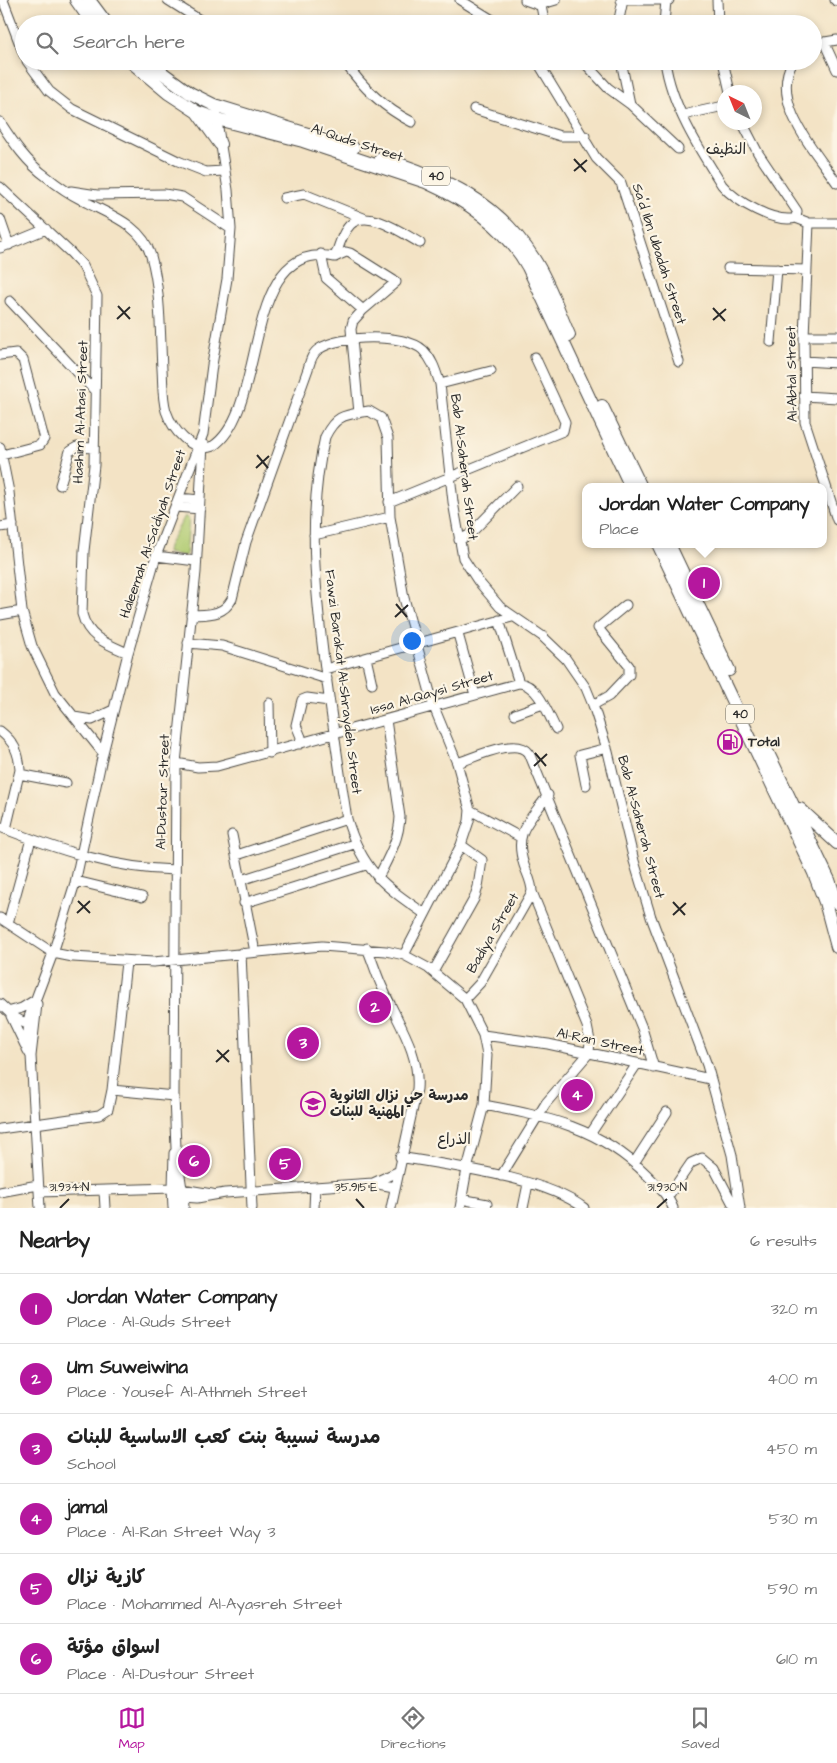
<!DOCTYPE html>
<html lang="en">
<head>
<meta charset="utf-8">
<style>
	body { margin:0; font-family:"Architects Daughter","Playpen Sans Arabic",sans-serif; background:#f6f6f6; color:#222 }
	.compass { position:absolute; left:717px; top:85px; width:45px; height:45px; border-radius:50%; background:#fff; box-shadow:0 2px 8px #0003; rotate:317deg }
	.you { position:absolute; left:411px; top:640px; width:18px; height:18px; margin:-12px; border:4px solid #fff; border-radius:50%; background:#1a73e8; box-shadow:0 0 0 8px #1a73e833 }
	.badge { display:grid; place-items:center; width:32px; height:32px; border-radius:50%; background:#b5179e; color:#fff; font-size:16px; font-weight:700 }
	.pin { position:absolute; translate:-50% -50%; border:2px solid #fff; box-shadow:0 1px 5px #0006 }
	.popup { position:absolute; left:582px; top:483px; width:245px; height:65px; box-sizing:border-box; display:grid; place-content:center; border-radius:10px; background:#fff; filter:drop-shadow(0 1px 4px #0005); font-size:16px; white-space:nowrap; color:#767676 }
	.popup b { font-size:19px; color:#222 }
	.popup::after { content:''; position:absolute; left:50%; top:100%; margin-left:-10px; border:10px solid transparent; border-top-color:#fff }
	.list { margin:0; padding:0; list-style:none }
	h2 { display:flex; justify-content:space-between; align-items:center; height:65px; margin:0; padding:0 20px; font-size:21px }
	h2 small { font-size:16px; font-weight:400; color:#767676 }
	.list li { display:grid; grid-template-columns:32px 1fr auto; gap:15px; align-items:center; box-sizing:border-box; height:70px; padding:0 20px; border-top:1px solid #e0e0e0 }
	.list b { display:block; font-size:19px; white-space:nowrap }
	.list p { margin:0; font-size:16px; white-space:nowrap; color:#767676 }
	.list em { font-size:16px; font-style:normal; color:#767676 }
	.icon { flex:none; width:28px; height:28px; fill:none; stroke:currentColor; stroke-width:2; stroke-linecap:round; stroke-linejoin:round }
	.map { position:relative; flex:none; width:837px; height:1208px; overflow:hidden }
	.search { position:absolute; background:#fff; box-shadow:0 2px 8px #0003; left:15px; right:15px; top:15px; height:55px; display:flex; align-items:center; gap:12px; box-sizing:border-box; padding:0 18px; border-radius:28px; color:#767676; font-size:19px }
	.sheet { height:485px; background:#fff }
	nav { display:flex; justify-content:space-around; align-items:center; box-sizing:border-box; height:70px; border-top:1px solid #e0e0e0; background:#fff; font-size:14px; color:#767676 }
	nav a { display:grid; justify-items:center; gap:2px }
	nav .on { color:#b5179e }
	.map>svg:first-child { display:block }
</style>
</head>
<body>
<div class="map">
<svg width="837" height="1208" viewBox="0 0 837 1208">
	<rect width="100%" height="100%" fill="#fcf5e5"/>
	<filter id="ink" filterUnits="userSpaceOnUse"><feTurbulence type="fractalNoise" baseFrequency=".02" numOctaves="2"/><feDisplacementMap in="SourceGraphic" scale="10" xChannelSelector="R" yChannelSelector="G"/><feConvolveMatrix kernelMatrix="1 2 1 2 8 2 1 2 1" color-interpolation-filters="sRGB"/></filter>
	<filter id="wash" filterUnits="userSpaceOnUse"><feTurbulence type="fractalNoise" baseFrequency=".0096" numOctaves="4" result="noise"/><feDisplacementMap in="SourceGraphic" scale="20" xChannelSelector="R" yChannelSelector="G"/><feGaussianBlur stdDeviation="1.12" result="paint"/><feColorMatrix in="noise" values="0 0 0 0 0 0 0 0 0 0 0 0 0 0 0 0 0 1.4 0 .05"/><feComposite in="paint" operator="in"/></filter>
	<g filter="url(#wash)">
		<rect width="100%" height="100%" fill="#f3e3c5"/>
		<path fill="#b0cb71" stroke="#6e7b4e" d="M185,516L189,520L186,556L167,553L168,546Z"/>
	</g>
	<g filter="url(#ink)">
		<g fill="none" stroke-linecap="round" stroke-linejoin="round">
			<defs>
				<path id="minor" d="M3,0L24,55
					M168,0L206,24
					M460,0L499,24
					M525,0L539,5
					M621,0H669
					M717,0L718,24
					M835,0L837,1
					M540,1L544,21L547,24
					M539,5L556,0
					M618,24L623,0
					M664,24L666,0
					M824,42L837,70
					M813,44L837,40
					M27,61L49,91L72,109L178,161L206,172L224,171
					M344,61C362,87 384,108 412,122
					M537,61L596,158L621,183L679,362
					M583,61L608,88L630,104L678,149
					M621,61L630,104
					M665,61C671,105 699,149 722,185C735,201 775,224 796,218L797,211L758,153L742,122
					M723,61L730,92
					M793,61C769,102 815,151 837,183
					M474,109L560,136H585
					M683,115L724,106
					M0,122C13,142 27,163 47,177C58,186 70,194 82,200C107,214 142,224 151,256C161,292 160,332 162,369C163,383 162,397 166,411C172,429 192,454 213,446C270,408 239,238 335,257C339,246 342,233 350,225C367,207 404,234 420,243
					M0,187L71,253L83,266L97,296L94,465L84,551L82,614C88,638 107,644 128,653
					M71,191L97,195L164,194L182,197L231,229
					M284,198L304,194L366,219
					M796,218L809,223H837
					M0,219L9,245
					M809,223L804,336L805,422L837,520
					M0,248L46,229
					M321,254L326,278L363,310L353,321L351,329L359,413
					M335,257L346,252L350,253L396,282L363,310
					M728,268L807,270
					M10,301L95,391
					M804,336H837
					M771,342L777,269
					M0,355L16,353L23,360L44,439L40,445L2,455
					M804,361L837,363
					M440,384L491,371
					M804,396L837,398
					M203,444L196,572L176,763L174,1096L176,1148L182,1189L212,1194
					M0,447L9,492L22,611L32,646L55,693L103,753
					M60,485L70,451L77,447L93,448
					M179,498L200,500
					M389,502L563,431L565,422L535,357
					M176,507L200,509
					M0,527L13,525
					M314,535L390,517
					M459,540L469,535L517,486
					M156,556L196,561
					M0,615L22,611
					M191,615C208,614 223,616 232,599L246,542L308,369C310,362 312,353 319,349C339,335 404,333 423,350C433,360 436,372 440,384L453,502L463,558L478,581L500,607L542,636L566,659L586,688L593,705L608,752L634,861L651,917L707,1065L732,1155L740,1208
					M499,620L519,683
					M458,634L475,695
					M188,643L222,646L327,679
					M366,658L372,684
					M325,669L512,617
					M269,703L270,753
					M593,705L609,696L629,675V666L598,628L626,605
					M515,714L543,704
					M74,717L92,720L113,710
					M0,731C14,742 19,752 20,770L6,829
					M300,744L301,737L296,725L302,700L307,698L329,701
					M176,763L198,767L217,766L519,683C538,684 548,714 556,729
					M457,763C474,758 517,736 529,753L642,1028L654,1068
					M19,774L66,783
					M586,785L580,755L607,748
					M470,810L520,837
					M0,827C56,849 114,869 175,870
					M232,835L255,952
					M237,855L347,819
					M378,878C388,858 399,840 400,817L386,720
					M241,880L354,844
					M76,881L142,897
					M244,903L366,865
					M0,918L53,953L73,957L153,962L322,946L386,951L404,955L428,968L465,999L483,1035L487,1055L484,1105L467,1169L460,1208
					M8,923L31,839
					M367,948C373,962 377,977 384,991C398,1023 420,1053 417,1089L391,1208
					M241,953L252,1208
					M404,955L461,845L469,821L470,810L457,763L434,707L404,598L390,517L388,438L381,418L369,411C346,415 336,414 325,437C307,514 315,590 325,668C332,719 339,769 347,819C362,870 383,885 425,914
					M433,972L474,899L478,887L482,860L461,845
					M465,999L480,983L532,892C532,882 527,874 524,865C513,831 529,822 548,795
					M0,1004L14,1017L32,1027
					M37,1004L31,1056L40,1208
					M11,1011L22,1008L35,1000
					M11,1016L25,1045
					M483,1035L548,1044L710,1079
					M31,1056L27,1049L29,1017L53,953L75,883L103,753L128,653L156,556L203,434L212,365L227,279L231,229L228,190L216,115
					M112,1090L174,1096
					M484,1105C548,1117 599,1127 647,1175C657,1185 668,1195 673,1208
					M0,1129L99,1115L108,1109L112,1090L126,962
					M591,1133L637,1064
					M400,1157C451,1166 543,1177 584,1208
					M634,1163L667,1112
					M501,1176L546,1103L589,1053L590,1041L587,1026L532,892
					M373,1183L397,1172
					M104,1191L105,1208
					M0,1192L38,1185
					M39,1192L173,1188L174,1153
					M183,1197L197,1198L225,1193L373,1183L394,1187
					M667,1198L691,1163L702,1158L714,1168L735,1208
					M461,1199L487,1204
					M314,1208L315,1187
					M523,1208L528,1184"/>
				<path id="major" d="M174,1208L173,1188L182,1189L183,1208"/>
				<path id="highway" d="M76,0L93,24
					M89,0L107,24
					M130,61L168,93L197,112L217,119L303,141L426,182C466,200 506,227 528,267L631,487
					M146,61L190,93L214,105L353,148
					M197,112L220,144
					M381,158C445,179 496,199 534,259C549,282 558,310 569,335
					M602,406L641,487
					M658,544L814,873L825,902L837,947
					M669,544L729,670
					M766,749L829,880L837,903
					M800,809L837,843"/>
			</defs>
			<use href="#minor" stroke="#494742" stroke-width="11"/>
			<use href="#major" stroke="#494742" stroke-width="13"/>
			<use href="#highway" stroke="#494742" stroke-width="14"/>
			<use href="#minor" stroke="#fff" stroke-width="9"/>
			<use href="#major" stroke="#fff" stroke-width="11"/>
			<use href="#highway" stroke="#fff" stroke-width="12"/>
		</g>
	</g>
	<path fill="none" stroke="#2b2b2b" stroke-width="2" d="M574,159L586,172M574,171L587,160M118,306L130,319M713,308L725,321M117,319L130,307M713,320L726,309M257,455L268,468M256,468L269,456M396,604L407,617M395,617L408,605M535,753L546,766M534,766L547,754M78,901L90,913M673,902L685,915M77,913L90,901M673,915L686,903M217,1050L229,1062M216,1062L229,1050M356,1199L364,1208M60,1208L69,1199M657,1208L667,1199"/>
	<defs>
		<symbol id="fuel-ring" viewBox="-11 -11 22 22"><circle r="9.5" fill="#fcf5e5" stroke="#b5179e" stroke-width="1.5"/><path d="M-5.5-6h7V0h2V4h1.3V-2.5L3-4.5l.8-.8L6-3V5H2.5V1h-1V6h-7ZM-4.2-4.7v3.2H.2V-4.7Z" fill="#b5179e"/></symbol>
		<symbol id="school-ring" viewBox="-11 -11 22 22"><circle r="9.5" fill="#fcf5e5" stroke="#b5179e" stroke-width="1.5"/><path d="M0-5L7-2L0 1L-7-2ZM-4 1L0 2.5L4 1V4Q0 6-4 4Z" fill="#b5179e"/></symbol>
	</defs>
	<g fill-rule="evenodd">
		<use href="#fuel-ring" x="716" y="728" width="28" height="28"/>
		<use href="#school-ring" x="299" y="1090" width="28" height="28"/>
	</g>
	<g text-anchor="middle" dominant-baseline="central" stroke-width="4.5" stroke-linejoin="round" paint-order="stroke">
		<g fill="#fcf5e5" stroke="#6a6863" stroke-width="1">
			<rect x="422" y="166.5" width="28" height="19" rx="4"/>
			<rect x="726" y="704.5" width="28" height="19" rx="4"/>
		</g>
		<g font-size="12" font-weight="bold" fill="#2b2b2b">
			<text x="436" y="176">40</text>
			<text x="740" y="714">40</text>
		</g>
		<g font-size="14" fill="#2b2b2b" stroke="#fcf5e5">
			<text transform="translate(357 143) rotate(18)">Al-Quds Street</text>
			<text transform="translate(659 254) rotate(72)">Saʻd Ibn Ubadah Street</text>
			<text transform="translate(792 374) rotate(-91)">Al-Abtal Street</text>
			<text transform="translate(81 412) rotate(-88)">Hashim Al-Atasi Street</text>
			<text transform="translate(464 467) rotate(83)">Bab Al-Saherah Street</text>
			<text transform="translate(153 534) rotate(-71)">Haleemah Al-Sa'diyah Street</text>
			<text transform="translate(343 682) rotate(83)">Fawzi Barakat Al-Shraydeh Street</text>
			<text transform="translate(432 693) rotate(-16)">Issa Al-Qaysi Street</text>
			<text transform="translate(163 792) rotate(-88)">Al-Dustour Street</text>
			<text transform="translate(641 827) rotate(75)">Bab Al-Saherah Street</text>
			<text transform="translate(493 933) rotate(-60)">Badiya Street</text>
			<text transform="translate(600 1042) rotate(12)">Al-Ran Street</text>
		</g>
		<g font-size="14" font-weight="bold" fill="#2b2b2b" stroke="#fcf5e5" text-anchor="start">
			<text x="748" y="742">Total</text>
			<text x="330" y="1096">مدرسة حي نزال الثانوية<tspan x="330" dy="16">المهنية للبنات</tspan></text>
		</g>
		<g font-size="15" fill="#2b2b2b" stroke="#fcf5e5">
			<text x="726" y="149">النظيف</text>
			<text x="454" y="1139">الذراع</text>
		</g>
	</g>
	<g font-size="12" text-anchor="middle" fill="#2b2b2b" stroke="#fcf5e5" stroke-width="4.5" stroke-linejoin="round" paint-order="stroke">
		<text x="356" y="1191">35.915°E</text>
		<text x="69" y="1191">31.934°N</text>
		<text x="667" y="1191">31.930°N</text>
	</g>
</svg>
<svg class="compass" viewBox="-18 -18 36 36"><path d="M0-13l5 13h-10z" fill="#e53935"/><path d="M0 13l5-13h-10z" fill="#767676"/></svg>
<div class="you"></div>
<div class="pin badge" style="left:704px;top:583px">1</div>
<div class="popup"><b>Jordan Water Company</b>Place</div>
<div class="pin badge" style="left:375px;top:1007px">2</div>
<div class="pin badge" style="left:303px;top:1043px">3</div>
<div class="pin badge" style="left:577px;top:1095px">4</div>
<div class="pin badge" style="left:285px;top:1164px">5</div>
<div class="pin badge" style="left:194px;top:1161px">6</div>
<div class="search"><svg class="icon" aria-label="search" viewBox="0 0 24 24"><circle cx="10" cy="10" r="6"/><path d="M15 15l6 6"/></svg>Search here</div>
</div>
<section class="sheet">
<h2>Nearby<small>6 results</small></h2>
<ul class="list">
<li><span class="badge">1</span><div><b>Jordan Water Company</b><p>Place · Al-Quds Street</p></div><em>320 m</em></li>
<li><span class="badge">2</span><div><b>Um Suweiwina</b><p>Place · Yousef Al-Athmeh Street</p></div><em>400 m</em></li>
<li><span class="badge">3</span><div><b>مدرسة نسيبة بنت كعب الاساسية للبنات</b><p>School</p></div><em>450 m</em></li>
<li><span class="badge">4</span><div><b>jamal</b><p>Place · Al-Ran Street Way 3</p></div><em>530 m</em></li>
<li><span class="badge">5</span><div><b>كازية نزال</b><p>Place · Mohammed Al-Ayasreh Street</p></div><em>590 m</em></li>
<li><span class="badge">6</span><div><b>اسواق مؤتة</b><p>Place · Al-Dustour Street</p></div><em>610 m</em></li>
</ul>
</section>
<nav>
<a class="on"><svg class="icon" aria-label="map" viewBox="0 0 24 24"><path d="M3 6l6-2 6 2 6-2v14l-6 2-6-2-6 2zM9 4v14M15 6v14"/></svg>Map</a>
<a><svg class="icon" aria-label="directions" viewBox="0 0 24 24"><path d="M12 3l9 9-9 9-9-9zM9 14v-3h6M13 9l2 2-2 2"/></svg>Directions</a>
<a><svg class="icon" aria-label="saved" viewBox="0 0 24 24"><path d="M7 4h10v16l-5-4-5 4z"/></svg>Saved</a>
</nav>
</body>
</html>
